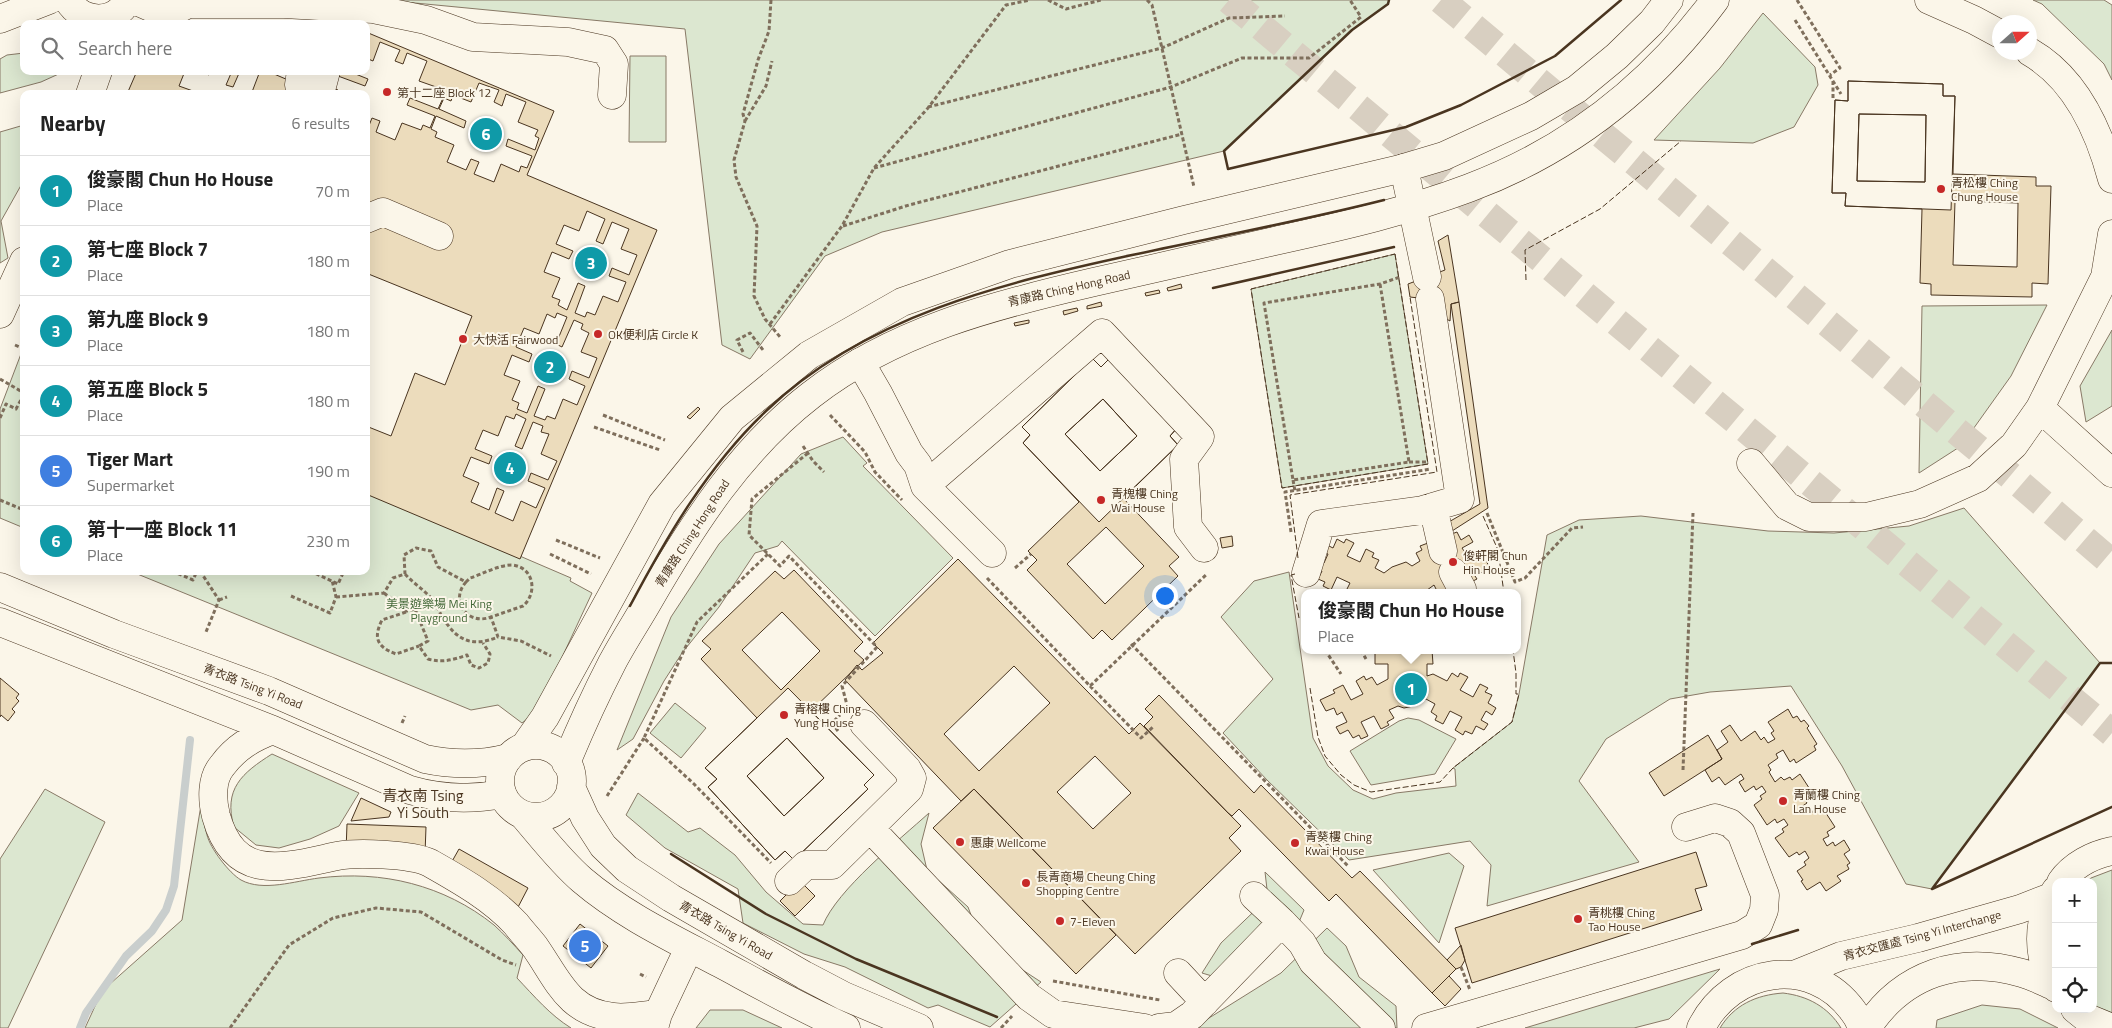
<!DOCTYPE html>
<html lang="en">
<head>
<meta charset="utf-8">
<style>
	body { margin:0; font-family:"Titillium Web","Noto Sans TC",sans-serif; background:#f2f2f2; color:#222 }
	.controls { position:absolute; right:15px; bottom:15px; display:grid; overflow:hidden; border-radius:10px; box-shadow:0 5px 20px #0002 }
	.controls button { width:45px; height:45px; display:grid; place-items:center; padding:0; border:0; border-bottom:1px solid #e0e0e0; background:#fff; color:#222; font:25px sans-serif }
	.compass { position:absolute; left:1992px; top:15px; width:45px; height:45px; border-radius:50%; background:#fff; box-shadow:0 5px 20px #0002; rotate:69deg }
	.you { position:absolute; left:1164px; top:595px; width:18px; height:18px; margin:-12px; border:4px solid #fff; border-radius:50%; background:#1a73e8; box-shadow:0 0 0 8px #1a73e833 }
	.badge { display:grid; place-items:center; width:32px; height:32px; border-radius:50%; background:#c62828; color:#fff; font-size:16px; font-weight:700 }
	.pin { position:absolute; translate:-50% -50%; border:2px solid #fff; box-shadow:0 1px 5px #0006 }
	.popup { position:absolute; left:1301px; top:589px; width:220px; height:65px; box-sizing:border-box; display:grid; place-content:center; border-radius:10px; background:#fff; filter:drop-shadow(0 1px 4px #0005); font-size:16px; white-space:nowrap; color:#767676 }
	.popup b { font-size:19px; color:#222 }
	.popup::after { content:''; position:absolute; left:50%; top:100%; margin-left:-10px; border:10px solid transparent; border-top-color:#fff }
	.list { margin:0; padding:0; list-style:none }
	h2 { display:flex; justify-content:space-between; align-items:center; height:65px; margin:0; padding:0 20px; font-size:21px }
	h2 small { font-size:16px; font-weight:400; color:#767676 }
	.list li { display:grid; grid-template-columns:32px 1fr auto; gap:15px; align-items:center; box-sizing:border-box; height:70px; padding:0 20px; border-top:1px solid #e0e0e0 }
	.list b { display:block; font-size:19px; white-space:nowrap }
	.list p { margin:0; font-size:16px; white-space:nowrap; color:#767676 }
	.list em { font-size:16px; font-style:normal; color:#767676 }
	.icon { flex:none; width:28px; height:28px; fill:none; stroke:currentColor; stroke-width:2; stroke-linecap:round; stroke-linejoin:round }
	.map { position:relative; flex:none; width:2112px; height:1028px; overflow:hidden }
	.search { position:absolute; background:#fff; box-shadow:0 5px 20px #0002; left:20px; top:20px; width:350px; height:55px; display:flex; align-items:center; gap:12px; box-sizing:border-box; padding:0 18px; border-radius:10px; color:#767676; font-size:19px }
	.panel { position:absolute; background:#fff; box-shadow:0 5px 20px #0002; left:20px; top:90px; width:350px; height:485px; border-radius:10px }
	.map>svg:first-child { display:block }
</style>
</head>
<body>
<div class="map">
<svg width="2112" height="1028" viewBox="0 0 2112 1028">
	<rect width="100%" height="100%" fill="#fbf6e9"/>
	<path fill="#dce7d0" stroke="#887966" d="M384,0H1389L1388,4L1352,30L1224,151L882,232L825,256L750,359L722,345L685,29Z
		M2033,0H2104L2112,5V80L2104,64L2042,4Z
		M1763,13L1815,67L1818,85L1794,127L1753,143L1654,140L1720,68Z
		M24,53V71L63,72L41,82L0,93V59L7,55Z
		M630,56H666V142H629Z
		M24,125V180L1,221L8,258L0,263V132Z
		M1395,254L1428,464L1282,488L1251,289Z
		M2047,305L2011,376L1961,446L1919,473L1922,306Z
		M2112,330V406L2086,422L2080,386Z
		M24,346V528L0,518V409Z
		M843,437L867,463L863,466L953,558L875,636L782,541L778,546L755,553L719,607L682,653L664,681L633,739L617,750L671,617L719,544L801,454Z
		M366,490L571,578L570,581L592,593L537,711L522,723L498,705L471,710L130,571H366Z
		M1964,508L2100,663L1932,889L1906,884L1842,766L1791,686L1710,692L1670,699L1606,739L1579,781L1639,862L1487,906L1491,865L1470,841L1349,860L1267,780L1223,733L1273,679L1221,617L1254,581L1289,572L1313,738L1328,766L1353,790L1373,799L1396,793L1456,786L1455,769L1453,768L1512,722L1519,694L1547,535L1579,520L1641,516L1768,531L1834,533L1909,526Z
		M675,703L706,728L681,758L650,733Z
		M1408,718L1419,720L1456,739L1435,774L1371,785L1350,751L1399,721Z
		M272,754L359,793L339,826L310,839L279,848L256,845L234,827C223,789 242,773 272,754Z
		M45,789L105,822L8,1028H0V859Z
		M638,793L688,832L700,828L735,855L766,892L803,924L823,925C837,890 899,840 929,813L921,844L927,870L968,907L980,939L995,952L1041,982L990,1027L938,1005L928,1008L845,967L804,954L743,923L738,889L665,848L626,815Z
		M201,805C203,815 204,826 207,835C210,848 229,873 241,880C263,892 295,881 319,878C382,870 444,885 494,925C504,934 514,945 523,955L517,978C534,996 550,1015 571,1028H85L102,991L182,920Z
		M1449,853L1464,866L1439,943L1373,870Z
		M2112,870V1014L2093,1006V882H2086L2091,878Z
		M1265,872L1304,910L1299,922L1232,982L1202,973L1221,943L1268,898Z
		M1327,928L1346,946L1359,977L1396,1006L1397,1028H1193L1281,973Z
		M1720,969L1669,1019L1634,1028H1525Z
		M1783,993C1808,996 1828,1007 1841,1028H1720C1734,1005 1756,995 1783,993Z
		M1982,1005L2020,1009L2058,1028H1936L1937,1020Z
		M710,1010H743L782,1028H696Z"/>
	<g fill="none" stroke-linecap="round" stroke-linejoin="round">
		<path stroke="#c9cecd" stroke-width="8" d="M80,1028L86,1013L126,956L152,931L166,910L174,886L190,740"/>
	</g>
	<path fill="#ecdcbc" stroke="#4a3520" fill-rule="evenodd" d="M366,32L554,111L527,175L657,230L520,559L366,494V94H328L337,71H366Z
		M380,42L400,50L395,61L403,64L407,53L427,61L419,81L439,88L436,95L443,98L438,109L410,98L407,105L435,116L430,128L423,125L421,130L402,123L395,140L376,132L380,121L372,118L368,128H366V94H337L338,90L333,88L338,76L365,86L368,79L348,71H366V58L373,61Z
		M137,71H267L321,94H127Z
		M185,71H201L209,75L211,71H232L226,85L233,87L240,71H260L252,92L255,94H192L193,91L179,86Z
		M1848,81L1943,84V96H1955L1951,210L1845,206L1846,193H1832L1835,100L1848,101ZM1859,114L1926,115L1925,182L1857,181Z
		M1848,81L1943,84V96H1955L1953,174L2036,177V186H2051L2048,284L2032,283V297L1931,295V284L1920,283L1922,209L1845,206L1846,193H1832L1835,100L1848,101ZM1859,114L1926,115L1925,182L1857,181ZM1955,201L2018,203L2017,267L1953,265Z
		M479,83L499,90L494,102L502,106L506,94L526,102L518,122L538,130L535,136L539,138L535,150L508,139L506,146L532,156L527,168L521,166L519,172L501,164L494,182L474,174L479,162L471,159L466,170L447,162L454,145L435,137L437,132L431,129L436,116L464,128L466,121L439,109L444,98L451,101L453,95L471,102Z
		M587,211L605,219L596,241L603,244L612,222L629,229L621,249L637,255L629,275L612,268L609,276L626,282L618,302L603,296L595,315L587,312L585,317L575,313L585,286L578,283L567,310L558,305L560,300L552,297L560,278L544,272L552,252L569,259L573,251L556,244L564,225L579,231Z
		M1448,235L1459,302L1451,304L1450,321L1443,317L1444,301L1410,297L1408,284L1445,270L1438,241Z
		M366,273L472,316L445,385L415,373L391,436L366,426Z
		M1181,284L1182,288L1168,291L1167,288Z
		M1159,290L1160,293L1146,296L1145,293Z
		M1101,302L1102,306L1087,309V306Z
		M1459,302L1488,508L1452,531L1447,523L1480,504L1451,304Z
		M1077,308L1078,311L1064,315L1063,311Z
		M557,313L567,317L556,344L562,347L574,320L583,324L581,329L589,333L581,352L597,358L589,378L572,371L569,379L585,386L577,405L563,399L555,419L547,416L545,420L534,416L545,389L538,386L527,413L517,409L519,403L512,400L520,381L504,375L512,355L529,362L532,354L516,347L524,328L539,334L547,314L555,318Z
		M1029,320V323L1015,326L1014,323Z
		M1092,358L1101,367L1110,358L1177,428L1170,436L1178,445L1099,522L1023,443L1030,435L1022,427ZM1103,399L1137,436L1100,471L1065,434Z
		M1092,358L1101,367L1110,358L1177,428L1170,436L1178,445L1123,498L1179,557L1169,566L1178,576L1112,640L1102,630L1093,639L1027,570L1037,560L1028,551L1079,502L1023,443L1030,435L1022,427ZM1103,399L1137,436L1100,471L1065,434ZM1106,527L1144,566L1105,604L1067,564Z
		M698,407L700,409L690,419L687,417Z
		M516,414L526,419L515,446L522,449L533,422L543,426L541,432L549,434L541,454L557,461L548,480L531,473L528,481L545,488L536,508L521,501L513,521L495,513L504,491L497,488L489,510L471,502L479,483L463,476L471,457L489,464L492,456L475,449L483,430L498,436L506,416L514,419Z
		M1457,532L1461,540L1469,535L1473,542L1462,548L1468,557L1473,555L1476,561L1484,557L1490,568L1475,576L1477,579L1449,593L1445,590L1438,593L1434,585L1423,593H1345L1350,583L1337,577L1331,590L1323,586L1325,582L1318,579L1322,571L1314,567L1318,560L1324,563L1328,554L1321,551L1325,544L1333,548L1337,539L1344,543L1346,539L1354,543L1347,556L1360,562L1366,549L1374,553L1372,557L1379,560L1375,568L1384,573L1392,567L1406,562L1412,566L1420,561L1416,553L1422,550L1420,546Z
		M1232,536L1233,546L1222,548L1220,538Z
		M958,559L1129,734L1140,723L1241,826L1229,838L1241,851L1135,954L974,789L961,801L845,680L857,665L862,670L883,653L873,643ZM1014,666L1050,703L979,771L944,734ZM1095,756L1131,793L1093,829L1057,792Z
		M794,570L863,642L854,651L864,660L811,711L874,775L864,785L868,789L794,860L785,851L775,860L708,787L717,779L705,768L757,718L701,659L711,649L702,641L775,571L784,579ZM782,612L820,651L781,690L742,650ZM787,738L824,778L784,816L747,776Z
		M1375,650H1432L1433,664H1427V676L1433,674L1447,681L1452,673L1458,677L1460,673L1468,677L1460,690L1473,697L1480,684L1488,688L1485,692L1492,695L1488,703L1496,708L1492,715L1486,711L1481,720L1488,724L1484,730L1476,726L1472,734L1465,731L1463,735L1455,730L1462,717L1450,711L1443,724L1435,720L1437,716L1431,712L1435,704L1426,699L1423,700L1418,705L1404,708L1398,706L1389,710L1394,718L1387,722L1389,725L1381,729L1374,716L1361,722L1368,736L1361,739L1359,735L1353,738L1348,730L1340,734L1336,727L1347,722L1342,712L1337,715L1334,708L1326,711L1320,700L1335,693L1333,690L1343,685L1351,700L1363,694L1356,681L1364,676L1366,680L1372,677L1377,685L1388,679V664H1375Z
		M0,678L19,694L16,698L19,701L12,709L15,712L8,721L1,715L0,717Z
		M788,688L874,775L864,785L868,789L794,860L785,851L775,860L708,787L717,779L705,768ZM787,738L824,778L784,816L747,776Z
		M1159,695L1254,793L1261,785L1352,878L1360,871L1456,969L1432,993L1336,894L1329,901L1239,809L1232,816L1228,813L1144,726L1153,717L1145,709Z
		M1788,709L1793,718L1797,716L1801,722L1804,720L1809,726L1807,728L1817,744L1814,746L1816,750L1796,763L1794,759L1790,762L1783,750L1776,754L1778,758L1768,765L1771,770L1769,772L1775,782L1781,777L1784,780L1790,777L1792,780L1800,774L1813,794L1805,800L1807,803L1801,807L1806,813L1811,809L1813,813L1822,807L1835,827L1827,832L1829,836L1823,839L1827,846L1833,842L1835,846L1844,840L1850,850L1844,854L1850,863L1847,865L1849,869L1837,876L1841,881L1826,891L1820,882L1807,890L1801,881L1803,880L1797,871L1806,865L1804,862L1809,858L1805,851L1799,855L1797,852L1789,857L1775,838L1784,832L1782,829L1788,825L1784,819L1777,823L1775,819L1767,825L1754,805L1762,799L1760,796L1766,792L1762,786L1756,790L1754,786L1745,792L1739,782L1744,779L1741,774L1725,785L1719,777L1712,782L1705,770L1722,759L1717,750L1728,742L1721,731L1730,725L1741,741L1755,731L1761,740L1764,737L1768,743L1775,739L1771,733L1774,731L1768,722Z
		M1708,735L1722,759L1664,796L1649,773Z
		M974,789L1116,935L1076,974L933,828Z
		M361,798L391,812L389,817L351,821Z
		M347,824L426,827L425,854L346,851Z
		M459,849L528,888L516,911L446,872Z
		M1696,852L1707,886L1695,889L1702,910L1472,983L1455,928Z
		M800,881L815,896L795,916L780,901Z
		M580,924L608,946L591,968L563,946Z
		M1461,945L1465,960L1461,967L1456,969L1447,960Z
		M1449,976L1461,989L1445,1006L1432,993Z"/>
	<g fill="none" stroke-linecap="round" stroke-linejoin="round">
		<path stroke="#d8cfc1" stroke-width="28" stroke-dasharray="28 14" stroke-linecap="butt" d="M1229,0L2112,733
			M1441,0L2019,483L2112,563"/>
		<defs>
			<path id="minor" d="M68,0C82,24 115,25 128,0
				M134,0L159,11L173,12L188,4H284L373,9L426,20L473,37L568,42L605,50L614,64L612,95
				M1929,0L1974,20L2000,34
				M0,19L49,0
				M2030,52C2075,78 2099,130 2112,179
				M299,85L301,71
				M90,94L98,71
				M320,94L326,71
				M1404,168L1427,277
				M366,219L383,212L439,236
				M0,314L24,261
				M860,362L878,393L909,453L918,465L925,486L992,553
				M2040,408L2112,473
				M1751,463L1787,506L1809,517H1866L1920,504L1978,478L2014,445L2040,408L2105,277L2112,234
				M925,486L1102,333L1200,437L1184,459L1188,527L1204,548
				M1433,507L1443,551
				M1453,572L1462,589
				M1306,573L1321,524L1423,510L1460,499L1430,299
				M0,587L114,634L269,691L425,759C453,765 480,765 508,758
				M0,622L273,730L410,790C441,799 470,800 502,794
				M273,730C252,738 236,747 222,766C211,779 212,800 216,816C235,884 285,867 337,856C356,852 412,854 430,863C460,880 492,898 516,924C522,932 529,939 535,947C558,980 568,1012 613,1017C628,1019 643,1015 658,1014
				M870,828L1029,997L1053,1014L1145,1028
				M789,881L806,865H832L909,789L912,778L907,769L864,724
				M1254,896L1282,922
				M1178,973L1205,1002
				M654,1028L658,1014L689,948
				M1159,1028L1176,1026L1192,1015L1282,922L1302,943L1313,962L1381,1028
				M1426,1028L1742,935L1758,925L1764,910L1765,895L1741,833L1730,823L1715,818L1686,827"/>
			<path id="major" d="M500 781a36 36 0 1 1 72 0a36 36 0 1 1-72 0Z
				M524,747L545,717L662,504L732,418L809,355L902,302L1010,264L1184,220L1404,168L1444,156L1531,116L1577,89L1617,56L1652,22L1669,0
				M566,763C580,729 595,696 612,663C623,642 637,621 649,600C693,524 740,450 811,395C893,331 994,305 1094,282C1156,268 1217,254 1279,240C1343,226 1408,211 1469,188C1571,150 1651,86 1715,0
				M571,787L585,818L603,846L627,869L671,898L804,975L844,996L919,1028
				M523,815C542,837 560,861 582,880C623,915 674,939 721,964C762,986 803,1009 846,1028
				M2061,882C2073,865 2093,855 2112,851
				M2056,890C2036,919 2036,959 2056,988
				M1794,975L1841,956L1918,938L2020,909L2051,897
				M2075,1009L2085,1017L2112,1028
				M1701,1028C1731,967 1812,954 1853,1011C1857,1016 1860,1022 1862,1028
				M1867,1028C1903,973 1960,955 2022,973C2033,976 2044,982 2054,986"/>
		</defs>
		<use href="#minor" stroke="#4a3520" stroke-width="29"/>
		<use href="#major" stroke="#4a3520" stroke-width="29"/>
		<path stroke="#7f6f5c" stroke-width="3" stroke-dasharray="4 2.5" stroke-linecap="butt" d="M771,0L769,31L758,60L743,114L745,121L734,160L736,177L757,226L754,296L765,319L781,338
			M1048,0L1066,9L1101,0
			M1147,0L1152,5L1194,187
			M1797,0L1840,68L1830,75
			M1795,20L1841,94
			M1833,98V81
			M928,107L1162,48L1229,18L1285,16
			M745,121L766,86L772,61
			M874,168L1171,87L1242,58H1309L1361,17L1350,0
			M843,226L909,205L1182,134
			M1380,284L1409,462L1293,480L1264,303L1380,284L1400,277
			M770,324L842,226L874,168L928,108L1006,5L1030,0
			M15,345L24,349
			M743,352L737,340L750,333L763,350
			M0,379L24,393
			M603,415L665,440
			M830,415L865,452L875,472L902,500
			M0,418L6,404L16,409L24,394
			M594,427L660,450
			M803,446L813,461L824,472
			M808,453L752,499L749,535L780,566L789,556L877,647L842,686L847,705
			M1409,462H1428
			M1293,480L1295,491
			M0,500L24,510
			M1487,513L1515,582L1525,578L1572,528L1583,527
			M1291,532L1285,492L1431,469
			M556,540L600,558
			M550,554L591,574
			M768,554L697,622L644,738L694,784L771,863
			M1015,568L1031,554
			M172,571L193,580L197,571
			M200,571L219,600L206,632
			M310,571L338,584L344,571
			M405,574C413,583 423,589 431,598C436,603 439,612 443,618C458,642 473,647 498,637
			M987,578L1090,686L1207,574
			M466,582C449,601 468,626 491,617
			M384,593L407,611L415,609L428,641L419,646L428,659C442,663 453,660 467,655L471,665L479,668L488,663L490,654L483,643
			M291,596L330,613L336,597L332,580
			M336,597L384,593L393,578L405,574L404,555L416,548L431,551L438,567L466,582L470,578C483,574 498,565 512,565C534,567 538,593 523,606L491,617L498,637L521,641L551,656
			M219,600L227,597
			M406,612L382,620C373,638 377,647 396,654L419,646
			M1131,644L1348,866
			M1325,650L1341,674
			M1361,650L1366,659
			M1090,686L1141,738L1153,727
			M402,723L405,716
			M838,731L832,723L840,715
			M1683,770L1693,513
			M607,796L644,738
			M1461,967L1470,990
			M640,974L646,977
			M1053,981L1160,1000
			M230,1028L289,945L333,918L376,908L421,912L502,960L516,965
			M1001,1028L1012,1016"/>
		<use href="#minor" stroke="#fbf6e9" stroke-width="28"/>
		<use href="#major" stroke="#fbf6e9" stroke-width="28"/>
		<path stroke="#4a3520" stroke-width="1" stroke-dasharray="6 2.5" stroke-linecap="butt" d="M1395,254L1428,464L1282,488L1251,289Z
			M1526,280L1525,250L1600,209L1681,141
			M1483,516L1498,550L1504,593
			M1298,558L1290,495L1437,472L1410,297
			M1295,574L1291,575L1299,618
			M1310,688L1318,737L1325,756L1341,775L1354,785L1371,792L1440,782L1453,768L1512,722L1519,694H1516V673L1513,650"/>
		<path stroke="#4a3520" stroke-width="2.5" d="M1389,0L1388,4L1352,30L1224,151L1228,169L1406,127L1461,105L1555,56L1621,0
			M1213,288L1394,247
			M630,606C667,536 708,466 766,411C865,316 1003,283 1132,255C1216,237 1301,221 1384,200
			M2112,663H2100L1932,889L2112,807
			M671,854L766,914L856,959L997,1017
			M1752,944L1798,930"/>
	</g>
	<g fill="#c62828" stroke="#fbf6e9" stroke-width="2">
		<circle cx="387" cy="92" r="5"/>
		<circle cx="1941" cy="189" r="5"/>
		<circle cx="598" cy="334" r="5"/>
		<circle cx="463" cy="339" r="5"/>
		<circle cx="1101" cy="500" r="5"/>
		<circle cx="1453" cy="562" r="5"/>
		<circle cx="784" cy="715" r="5"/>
		<circle cx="1783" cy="801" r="5"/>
		<circle cx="960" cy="842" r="5"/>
		<circle cx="1295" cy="843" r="5"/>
		<circle cx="1026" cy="883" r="5"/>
		<circle cx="1578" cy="919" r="5"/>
		<circle cx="1060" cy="921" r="5"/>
	</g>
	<g text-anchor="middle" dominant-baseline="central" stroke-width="4" stroke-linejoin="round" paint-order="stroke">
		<g font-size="12" fill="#4a3520" stroke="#fbf6e9" text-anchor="start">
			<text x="397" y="92">第十二座 Block 12</text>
			<text x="1951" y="182">青松樓 Ching<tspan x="1951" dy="14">Chung House</tspan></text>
			<text x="608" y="334">OK便利店 Circle K</text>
			<text x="473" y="339">大快活 Fairwood</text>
			<text x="1111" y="493">青槐樓 Ching<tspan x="1111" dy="14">Wai House</tspan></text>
			<text x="1463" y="555">俊軒閣 Chun<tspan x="1463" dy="14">Hin House</tspan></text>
			<text x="794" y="708">青榕樓 Ching<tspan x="794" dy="14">Yung House</tspan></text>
			<text x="1793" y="794">青蘭樓 Ching<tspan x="1793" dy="14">Lan House</tspan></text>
			<text x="1305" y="836">青葵樓 Ching<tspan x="1305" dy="14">Kwai House</tspan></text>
			<text x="970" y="842">惠康 Wellcome</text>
			<text x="1036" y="876">長青商場 Cheung Ching<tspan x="1036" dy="14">Shopping Centre</tspan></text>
			<text x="1588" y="912">青桃樓 Ching<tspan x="1588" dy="14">Tao House</tspan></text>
			<text x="1070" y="921">7-Eleven</text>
		</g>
		<g font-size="12" fill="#4a3520" stroke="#fbf6e9">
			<text transform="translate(1069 288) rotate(-13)">青康路 Ching Hong Road</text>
			<text transform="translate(692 533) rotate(-57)">青康路 Ching Hong Road</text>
			<text transform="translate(253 686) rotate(21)">青衣路 Tsing Yi Road</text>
			<text transform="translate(726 930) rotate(30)">青衣路 Tsing Yi Road</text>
			<text transform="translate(1922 935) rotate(-15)">青衣交匯處 Tsing Yi Interchange</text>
		</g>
		<g font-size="12" fill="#436837" stroke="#fbf6e9">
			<text x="439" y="603">美景遊樂場 Mei King<tspan x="439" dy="14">Playground</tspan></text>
		</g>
		<g font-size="15" fill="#4a3520" stroke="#fbf6e9">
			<text x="423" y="795">青衣南 Tsing<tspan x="423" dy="17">Yi South</tspan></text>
		</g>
	</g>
</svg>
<div class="controls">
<button>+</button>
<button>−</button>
<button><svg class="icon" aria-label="locate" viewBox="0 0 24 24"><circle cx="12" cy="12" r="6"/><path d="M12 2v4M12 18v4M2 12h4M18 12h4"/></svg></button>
</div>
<svg class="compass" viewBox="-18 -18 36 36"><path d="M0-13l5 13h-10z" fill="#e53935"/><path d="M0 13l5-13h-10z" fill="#767676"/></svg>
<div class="you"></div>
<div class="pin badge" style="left:1411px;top:689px;background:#0f9aa8">1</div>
<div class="popup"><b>俊豪閣 Chun Ho House</b>Place</div>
<div class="pin badge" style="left:550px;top:367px;background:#0f9aa8">2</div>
<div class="pin badge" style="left:591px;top:263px;background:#0f9aa8">3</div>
<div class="pin badge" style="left:510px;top:468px;background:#0f9aa8">4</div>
<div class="pin badge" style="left:585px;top:946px;background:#3f7fe0">5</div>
<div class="pin badge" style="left:486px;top:134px;background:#0f9aa8">6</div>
<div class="search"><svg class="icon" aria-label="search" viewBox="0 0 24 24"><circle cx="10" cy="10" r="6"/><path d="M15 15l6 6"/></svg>Search here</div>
<section class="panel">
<h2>Nearby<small>6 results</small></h2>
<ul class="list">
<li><span class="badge" style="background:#0f9aa8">1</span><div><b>俊豪閣 Chun Ho House</b><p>Place</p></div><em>70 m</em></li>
<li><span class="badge" style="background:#0f9aa8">2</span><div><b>第七座 Block 7</b><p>Place</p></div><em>180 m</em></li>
<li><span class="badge" style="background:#0f9aa8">3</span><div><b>第九座 Block 9</b><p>Place</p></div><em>180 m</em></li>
<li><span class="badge" style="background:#0f9aa8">4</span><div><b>第五座 Block 5</b><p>Place</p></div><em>180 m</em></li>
<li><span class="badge" style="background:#3f7fe0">5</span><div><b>Tiger Mart</b><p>Supermarket</p></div><em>190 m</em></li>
<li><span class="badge" style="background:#0f9aa8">6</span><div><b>第十一座 Block 11</b><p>Place</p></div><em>230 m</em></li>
</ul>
</section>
</div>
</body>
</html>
